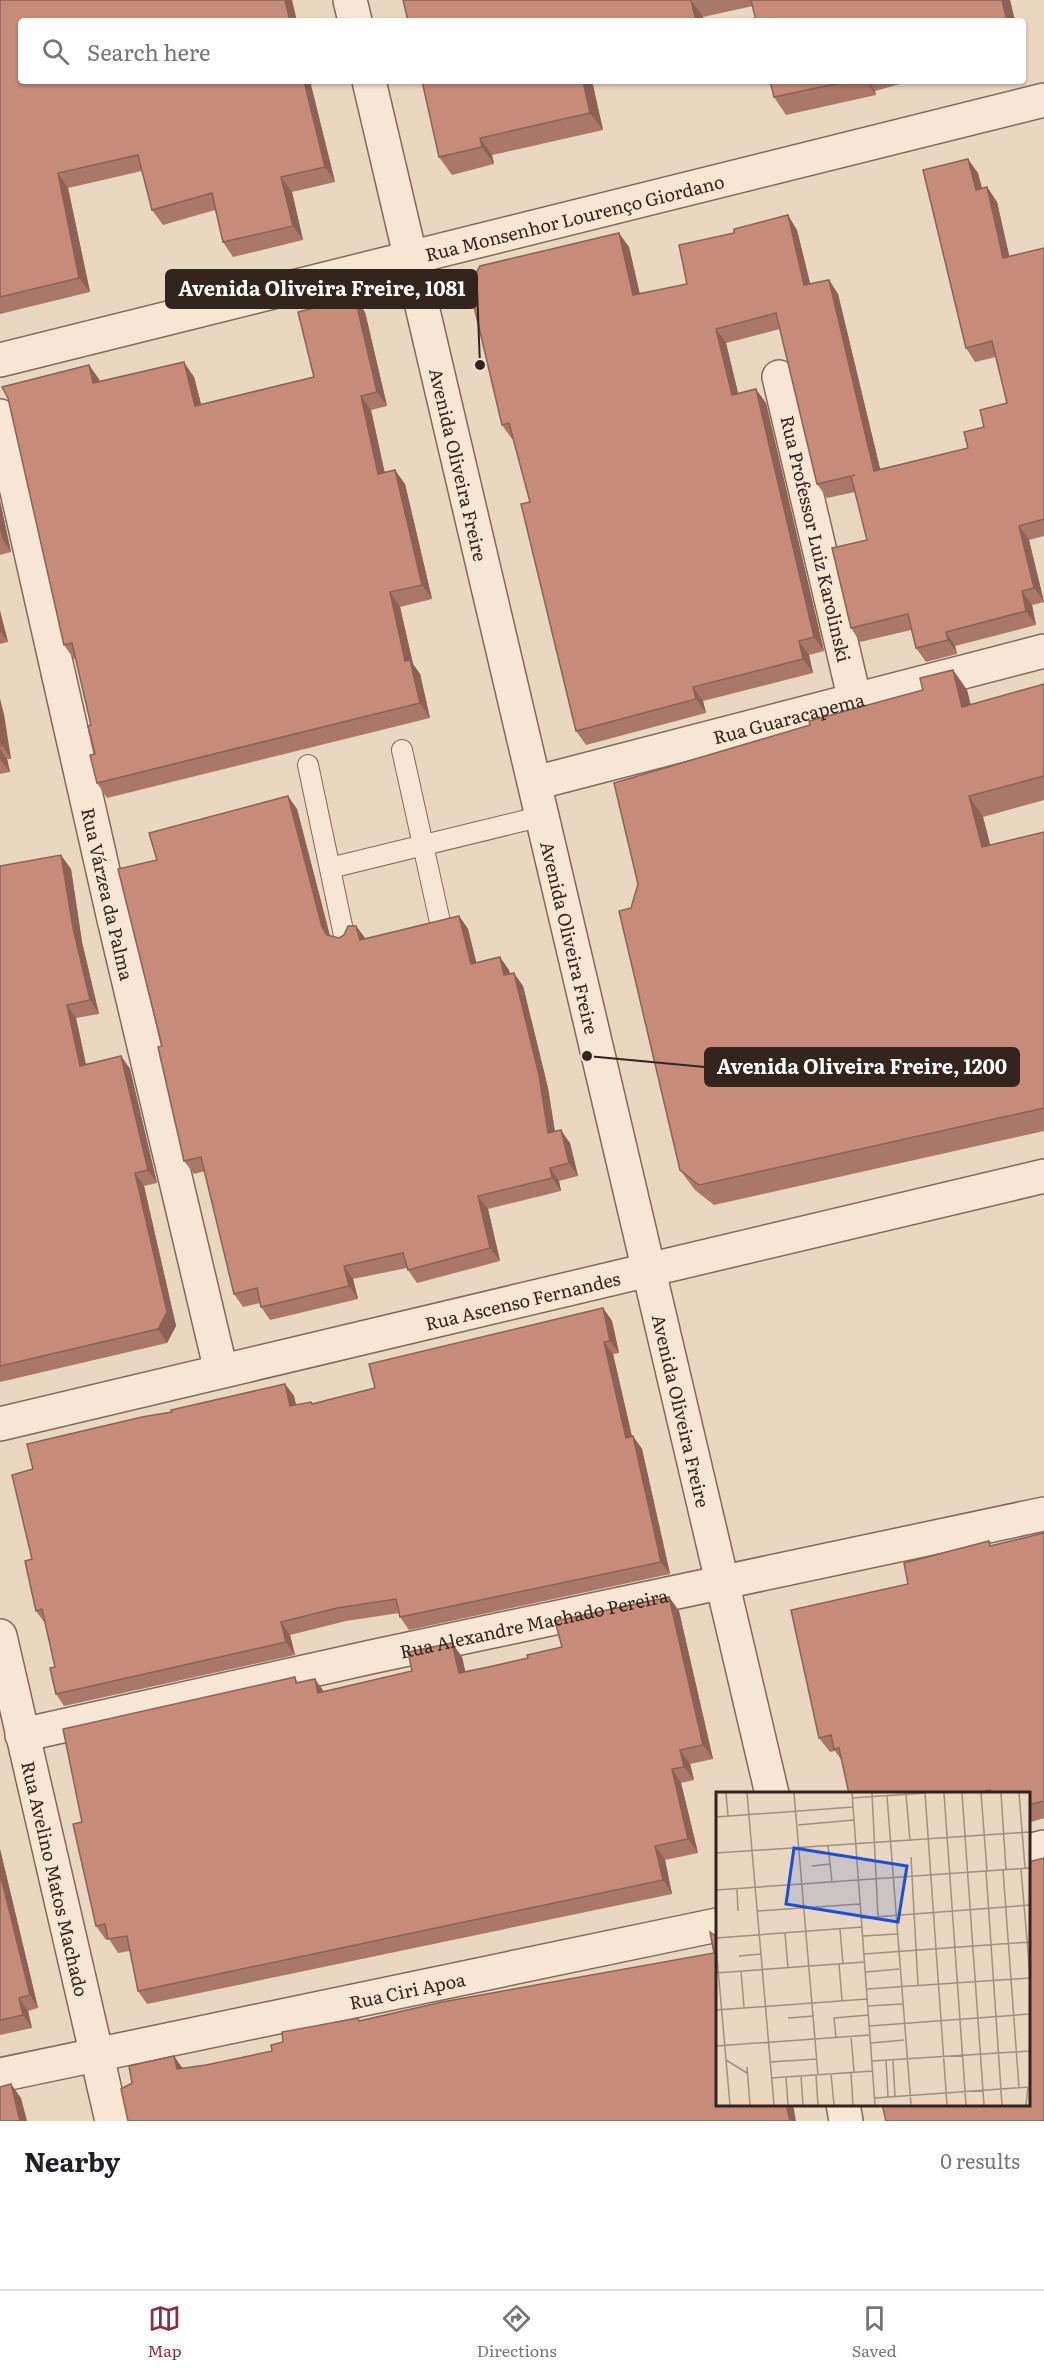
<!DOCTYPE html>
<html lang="en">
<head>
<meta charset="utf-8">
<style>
	body { margin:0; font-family:Literata,serif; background:#f6f6f6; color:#202124 }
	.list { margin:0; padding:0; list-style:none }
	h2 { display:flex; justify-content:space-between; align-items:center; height:78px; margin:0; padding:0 24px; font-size:26px }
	h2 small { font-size:20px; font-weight:400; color:#757577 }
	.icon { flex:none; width:33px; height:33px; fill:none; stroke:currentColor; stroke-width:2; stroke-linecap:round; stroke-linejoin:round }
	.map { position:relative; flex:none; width:1044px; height:2121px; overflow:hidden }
	.search { position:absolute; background:#fff; box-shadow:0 2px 4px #0004; left:18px; right:18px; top:18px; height:66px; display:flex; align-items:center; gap:15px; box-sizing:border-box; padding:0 21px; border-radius:6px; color:#757577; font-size:22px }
	.sheet { height:168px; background:#fff }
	nav { display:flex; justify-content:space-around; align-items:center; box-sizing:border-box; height:84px; border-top:2px solid #e0e0e0; background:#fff; font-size:16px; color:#757577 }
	nav a { display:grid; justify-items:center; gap:3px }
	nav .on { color:#8d2e3f }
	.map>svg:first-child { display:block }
</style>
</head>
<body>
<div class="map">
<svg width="1044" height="2121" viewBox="0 0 1044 2121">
	<rect width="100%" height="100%" fill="#ead7c1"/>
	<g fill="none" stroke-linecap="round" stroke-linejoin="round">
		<defs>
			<path id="service" d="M402,750L440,922
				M308,765L345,940
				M330,868L543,816"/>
			<g id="minor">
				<path id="s1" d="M0,360L1044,100"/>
				<path id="s2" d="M779,377L855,701"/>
				<path id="s3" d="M0,416L113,915L221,1371"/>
				<path id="s4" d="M535,783L1044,651"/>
				<path id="s5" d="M0,1424L1044,1176"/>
				<path id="s6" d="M0,1636L112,2121"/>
				<path id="s7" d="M22,1735L371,1657L1044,1514"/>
				<path d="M1028,1851L1044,1847"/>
				<path id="s8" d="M0,2075L717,1925"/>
			</g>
			<g id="tertiary">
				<path d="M350,0L355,21"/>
				<path id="s9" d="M369,81L772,1794"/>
				<path d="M843,2104L846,2121"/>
			</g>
		</defs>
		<use href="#service" stroke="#82685a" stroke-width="22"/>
		<use href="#minor" stroke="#82685a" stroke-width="36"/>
		<use href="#tertiary" stroke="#82685a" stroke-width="36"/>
		<use href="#service" stroke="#f6e6d3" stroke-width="20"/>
		<use href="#minor" stroke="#f6e6d3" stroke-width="33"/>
		<use href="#tertiary" stroke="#f6e6d3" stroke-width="33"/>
	</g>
	<path fill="#aa7868" d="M0,0L21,21L310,81L335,182L292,192L303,240L233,257L223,242L215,210L163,225L152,210L142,171L68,188L90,292L0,314Z
		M403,0H1010L1015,21H756L753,6L703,17Z
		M422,81H592L603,130L492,155L494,164L452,175L439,157Z
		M770,81H899L900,84L875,91L876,95L786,115L774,97Z
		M978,173L982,189L987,187L997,202L1009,256L1044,248V536L1029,540L1044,602L1032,605L1036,625L955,646L957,654L926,662L916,648L911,630L860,642L851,628L867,540L855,492L827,498L817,484L780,329L726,343L738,394L766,403L824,651L809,655L813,673L703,701L706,713L586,745L576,731L530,502L513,438L512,439L502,425L629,247L640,294L687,284L797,230L810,284L829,280L838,294L880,469L968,448L984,427L1007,403L996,357L975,362L966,348Z
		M365,312L387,406L371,410L385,473L405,484L432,599L400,607L413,664L420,674L430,718L107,798L97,783L91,725L76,658L74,659L64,645L99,379V381L194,377L201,404L314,377Z
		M0,501L11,552L0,555Z
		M0,611L8,642L0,644Z
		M953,670L967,690L971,705L1044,684V800L983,817L990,845L1044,832V1131L714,1205L695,1190L680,1170L631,908L810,725L923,690Z
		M0,699L11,759H7L10,772L0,774Z
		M297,809L330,936L339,938L356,926L365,939L459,916L468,929L476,963L509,970L510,974L523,986L548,1088L555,1131L570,1143L578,1176L559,1181L561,1191L488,1209L500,1261L417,1283L408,1270L407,1268L353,1279L358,1299L270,1320L261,1307L260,1303L243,1307L234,1294L205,1171L194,1174L184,1161L162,1046L157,860Z
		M0,866L71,869L82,942L99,1014L76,1018L86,1064L121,1056L130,1069L157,1183L144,1186L176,1326L167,1343L0,1382Z
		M603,1308L612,1321L619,1353L613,1354L632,1436L642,1449L670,1574L409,1630L400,1617L399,1613L346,1621L290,1635L295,1655L64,1706L56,1694L55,1667L45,1623L36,1611L32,1559L33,1469L172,1412L285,1384L294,1396L296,1405L311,1402L312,1404L375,1388Z
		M1044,1533V1818L1028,1823V1794H849L842,1761L835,1751L830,1752L819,1738L908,1584L992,1546Z
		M669,1597L679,1611L713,1759L690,1764L694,1780L681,1783L698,1853L665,1860L672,1894L147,2004L138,1991L130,1951L118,1953L109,1939L106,1940L96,1926L295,1677L298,1683L324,1691L412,1671L452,1643L462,1657L465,1672L528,1658L562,1647Z
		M0,1849L38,2008L28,2011L32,2028L0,2035Z"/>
	<path fill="#8b6255" d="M285,0H292L297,21H290Z
		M691,0L703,17L704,21H696Z
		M1002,0H1010L1015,21H1007Z
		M304,81H310L335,182L325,167Z
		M583,81H592L603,130L590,113Z
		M866,81H868L875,91L876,95Z
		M480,138L492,155L494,164L482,147Z
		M968,159L978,173L986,204L976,190Z
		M58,173L68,188L90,292L79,278Z
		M281,177L292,192L303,240L293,226Z
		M987,187L997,202L1013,272L1003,258Z
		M788,215L797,230L814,299L804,285Z
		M619,233L629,247L643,309L633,295Z
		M829,280L838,294L884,485L874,471Z
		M355,298L365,312L387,406L377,392Z
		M716,329L726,343L742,409L732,395Z
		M184,362L194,377L205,420L195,406Z
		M89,365L99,379L103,397L93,383Z
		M756,389L766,403L824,651L814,637Z
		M361,396L371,410L388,489L378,474Z
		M395,470L405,484L432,599L422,585Z
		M0,501L11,552L2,538L0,529Z
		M1019,526L1029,540L1044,602L1034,588Z
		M1022,591L1032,605L1036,625L1026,611Z
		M390,592L400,607L413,664L420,674L430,718L420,703L405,661Z
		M0,611L8,642L0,631Z
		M946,632L955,646L957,654L948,640Z
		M799,641L809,655L813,673L803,659Z
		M953,670L967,690L976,728L962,707Z
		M693,687L703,701L706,713L696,699Z
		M0,699L4,714L11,759L2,745L0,734Z
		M0,749L7,759L10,772L0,759Z
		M288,796L297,809L331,940L322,927Z
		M969,796L983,817L996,867L982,847Z
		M61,855L71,869L82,942L99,1014L90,1000L73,928Z
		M459,916L468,929L480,977L471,964Z
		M356,926L366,939L360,940Z
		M500,957L509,970L513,988L504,975Z
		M514,973L523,986L548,1088L557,1146L548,1133Z
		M67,1005L76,1018L89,1079L80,1066Z
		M121,1056L130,1069L157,1183L148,1170Z
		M561,1130L570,1143L578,1176L569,1163Z
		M550,1168L559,1181L561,1191L552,1178Z
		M135,1173L144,1186L176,1326L167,1343L158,1329Z
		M478,1196L488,1209L500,1261L490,1248Z
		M344,1266L353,1279L358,1299L349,1286Z
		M603,1308L612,1321L619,1353L610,1341Z
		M604,1342L613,1354L635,1450L626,1438Z
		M285,1384L294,1396L299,1419L290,1406Z
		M633,1436L642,1449L670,1574L661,1562Z
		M669,1597L679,1611L713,1759L703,1745Z
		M281,1622L290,1635L295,1655L286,1642Z
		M452,1643L462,1657L469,1687L459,1673Z
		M315,1679L325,1693H318Z
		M680,1750L690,1764L694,1780L684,1767Z
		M672,1769L681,1783L698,1853L688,1839Z
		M655,1846L665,1860L672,1894L663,1880Z
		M0,1849L38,2008L30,1995L0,1873Z
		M19,1998L28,2011L32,2028L23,2015Z
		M174,2056L184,2070L177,2069Z
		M11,2084L21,2098L27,2121H20Z
		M786,2104H793L796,2121H790Z"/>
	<path fill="#c68c79" stroke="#8b6255" stroke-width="1.5" d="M0,0H285L290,21H21V81H304L325,167L281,177L293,226L223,242L212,193L152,210L138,155L58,173L79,278L0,297Z
		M403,0H691L696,21H408Z
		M751,0H1002L1007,21H756Z
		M422,81H583L590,113L480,138L482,147L439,157Z
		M770,81H849L774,97Z
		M968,159L976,190L987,187L1003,258L1044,248V519L1019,526L1034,588L1022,591L1026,611L946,632L948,640L916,648L908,614L851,628L832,548L867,540L851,476L855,475L817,484L776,313L716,329L732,395L756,389L814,637L799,641L803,659L693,687L696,699L576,731L521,504L530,502L509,423L502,425L469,285L480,266L619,233L633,295L687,284L679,245L734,233V229L788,215L804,285L829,280L874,471L968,448L964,432L984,427L980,410L1007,403L992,341L966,348L923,170Z
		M355,298L377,392L361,396L378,474L395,470L422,585L390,592L405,661L410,660L420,703L97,783L90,755L95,754L88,726L91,725L72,643L64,645L8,398L2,387L89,365L93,383L184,362L195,406L314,377L298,312Z
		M953,670L962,707L1044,684V776L969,796L982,847L1044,832V1108L699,1185L680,1170L619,911L631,908L638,884L614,783L810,725L809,721L923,690L920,678Z
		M0,734L2,745L0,746Z
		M288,796L322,927L327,935L339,938L344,935L348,926H356L360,940L459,916L471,964L500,957L504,975L514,973L539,1075L548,1133L561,1130L569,1163L550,1168L552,1178L478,1196L490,1248L408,1270L403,1253L344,1266L349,1286L261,1307L257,1288L234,1294L201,1157L184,1161L158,1047L162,1046L118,869L157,860L149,833Z
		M61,855L73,928L90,1000L67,1005L80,1066L121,1056L148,1170L135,1173L167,1312L158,1329L0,1366V866Z
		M603,1308L610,1341L604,1342L626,1438L633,1436L661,1562L400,1617L396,1599L337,1608L281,1622L286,1642L56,1694L50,1668L55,1667L42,1609L36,1611L28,1575L25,1561L32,1559L12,1475L33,1469L27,1444L142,1417L172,1412L171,1410L285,1384L290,1406L311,1402L312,1404L375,1388L369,1364Z
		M1044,1533V1801L1028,1805V1794H991L990,1790L974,1794H849L839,1748L834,1749L831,1735L819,1738L791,1610L908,1584L904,1563L989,1541L990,1546Z
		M669,1597L703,1745L680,1750L684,1767L672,1769L688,1839L655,1846L663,1880L138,1991L127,1936L108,1939L105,1924L96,1926L73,1824L82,1822L63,1729L295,1677L296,1683L315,1679L318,1693L412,1671L408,1652L452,1643L459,1673L493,1666L528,1658L527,1655L562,1647L555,1621Z
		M1044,1858V2121H886L882,2104H1028V1862Z
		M0,1873L30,1995L19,1998L23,2015L0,2020Z
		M710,1932L717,1937V2104H786L790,2121H128L121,2089L132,2083L129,2066L174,2056L177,2069L206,2065L272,2051L271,2045L283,2042L282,2032L358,2018L359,2021L442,2002L714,1953Z
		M11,2084L20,2121H0V2087Z"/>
	<g text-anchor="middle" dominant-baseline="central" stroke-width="4.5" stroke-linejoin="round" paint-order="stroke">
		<g font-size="18" fill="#33241d" stroke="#f2e2d0">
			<text stroke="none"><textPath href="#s1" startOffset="592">Rua Monsenhor Lourenço Giordano</textPath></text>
			<text stroke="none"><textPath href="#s9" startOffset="394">Avenida Oliveira Freire</textPath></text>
			<text stroke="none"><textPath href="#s2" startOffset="166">Rua Professor Luiz Karolinski</textPath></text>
			<text stroke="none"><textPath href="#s4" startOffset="262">Rua Guaracapema</textPath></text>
			<text stroke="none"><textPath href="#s3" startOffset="490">Rua Várzea da Palma</textPath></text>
			<text stroke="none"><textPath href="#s9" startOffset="880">Avenida Oliveira Freire</textPath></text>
			<text stroke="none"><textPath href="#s5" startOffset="537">Rua Ascenso Fernandes</textPath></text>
			<text stroke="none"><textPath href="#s9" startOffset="1366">Avenida Oliveira Freire</textPath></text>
			<text stroke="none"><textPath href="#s7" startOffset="524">Rua Alexandre Machado Pereira</textPath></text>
			<text stroke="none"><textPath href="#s6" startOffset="249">Rua Avelino Matos Machado</textPath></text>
			<text stroke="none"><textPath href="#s8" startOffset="416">Rua Ciri Apoa</textPath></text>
		</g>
	</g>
	<g transform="translate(716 1792)">
		<rect width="314" height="314" fill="#ead7c1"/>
		<path fill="none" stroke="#a18f7f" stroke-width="1.5" d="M10,1L12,24M31,1L58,313M78,1L102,283M136,1L159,313M156,1L162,125M209,1L231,313M228,1L250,313M246,1L268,313M265,1L271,79M285,1L290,78M303,1L309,76M190,2L194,49M171,4L195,313M136,6L209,1M0,25L137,15M82,33L138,28M112,53L116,90M0,61L314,40M195,65L202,193M96,74L114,72M305,77L314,184M287,78L303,296M270,79L286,313M21,97L22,119M0,98L314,76M41,119L144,112M146,126L314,113M124,137L127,172M69,141L72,176M147,144L181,142M0,146L146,135M0,154L14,313M148,162L314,150M23,164L45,162M123,172L126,208M25,179L28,215M150,180L183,177M0,181L149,170M151,197L314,186M152,214L186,212M0,218L151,207M72,226L98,224M153,234L314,222M135,244L138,280M120,245L118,226L153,223M155,251L188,248M0,254L154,243M10,268L31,281M170,268L172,305M177,268L179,305M156,269L314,259M54,270L101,267M31,275L34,313M135,281L137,313M115,282L118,313M100,283L102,313M85,284L87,313M70,285L72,313M55,286L157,279M159,306L314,295M310,313L312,295"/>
		<path fill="#1d4ed8" fill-opacity="0.15" stroke="#1d4ed8" stroke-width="3" d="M78,56L191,74L182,130L70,112Z"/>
		<rect width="314" height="314" fill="none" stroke="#33241d" stroke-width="3"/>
	</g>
	<path fill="none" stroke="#33241d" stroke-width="2" d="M480 365L477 289M587 1056L705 1067"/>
	<g fill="#33241d" stroke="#f2e2d0" stroke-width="2">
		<circle cx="480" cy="365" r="6"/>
		<circle cx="587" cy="1056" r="6"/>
	</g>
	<g fill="#33241d" stroke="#33241d" stroke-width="2">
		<rect x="166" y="270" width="311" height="38" rx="6"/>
		<rect x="705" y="1048" width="314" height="38" rx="6"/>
	</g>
	<g font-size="20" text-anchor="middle" font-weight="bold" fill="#fff">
		<text x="322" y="296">Avenida Oliveira Freire, 1081</text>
		<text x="862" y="1074">Avenida Oliveira Freire, 1200</text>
	</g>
</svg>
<div class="search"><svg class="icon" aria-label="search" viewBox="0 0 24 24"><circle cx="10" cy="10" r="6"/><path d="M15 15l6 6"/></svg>Search here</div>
</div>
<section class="sheet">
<h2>Nearby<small>0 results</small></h2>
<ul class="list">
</ul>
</section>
<nav>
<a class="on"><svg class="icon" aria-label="map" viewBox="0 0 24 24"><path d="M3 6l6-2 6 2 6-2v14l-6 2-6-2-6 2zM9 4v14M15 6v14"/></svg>Map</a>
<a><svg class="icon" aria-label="directions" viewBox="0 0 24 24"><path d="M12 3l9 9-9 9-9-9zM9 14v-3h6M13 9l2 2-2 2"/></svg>Directions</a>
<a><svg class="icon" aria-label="saved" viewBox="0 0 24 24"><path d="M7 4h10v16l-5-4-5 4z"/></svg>Saved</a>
</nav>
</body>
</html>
